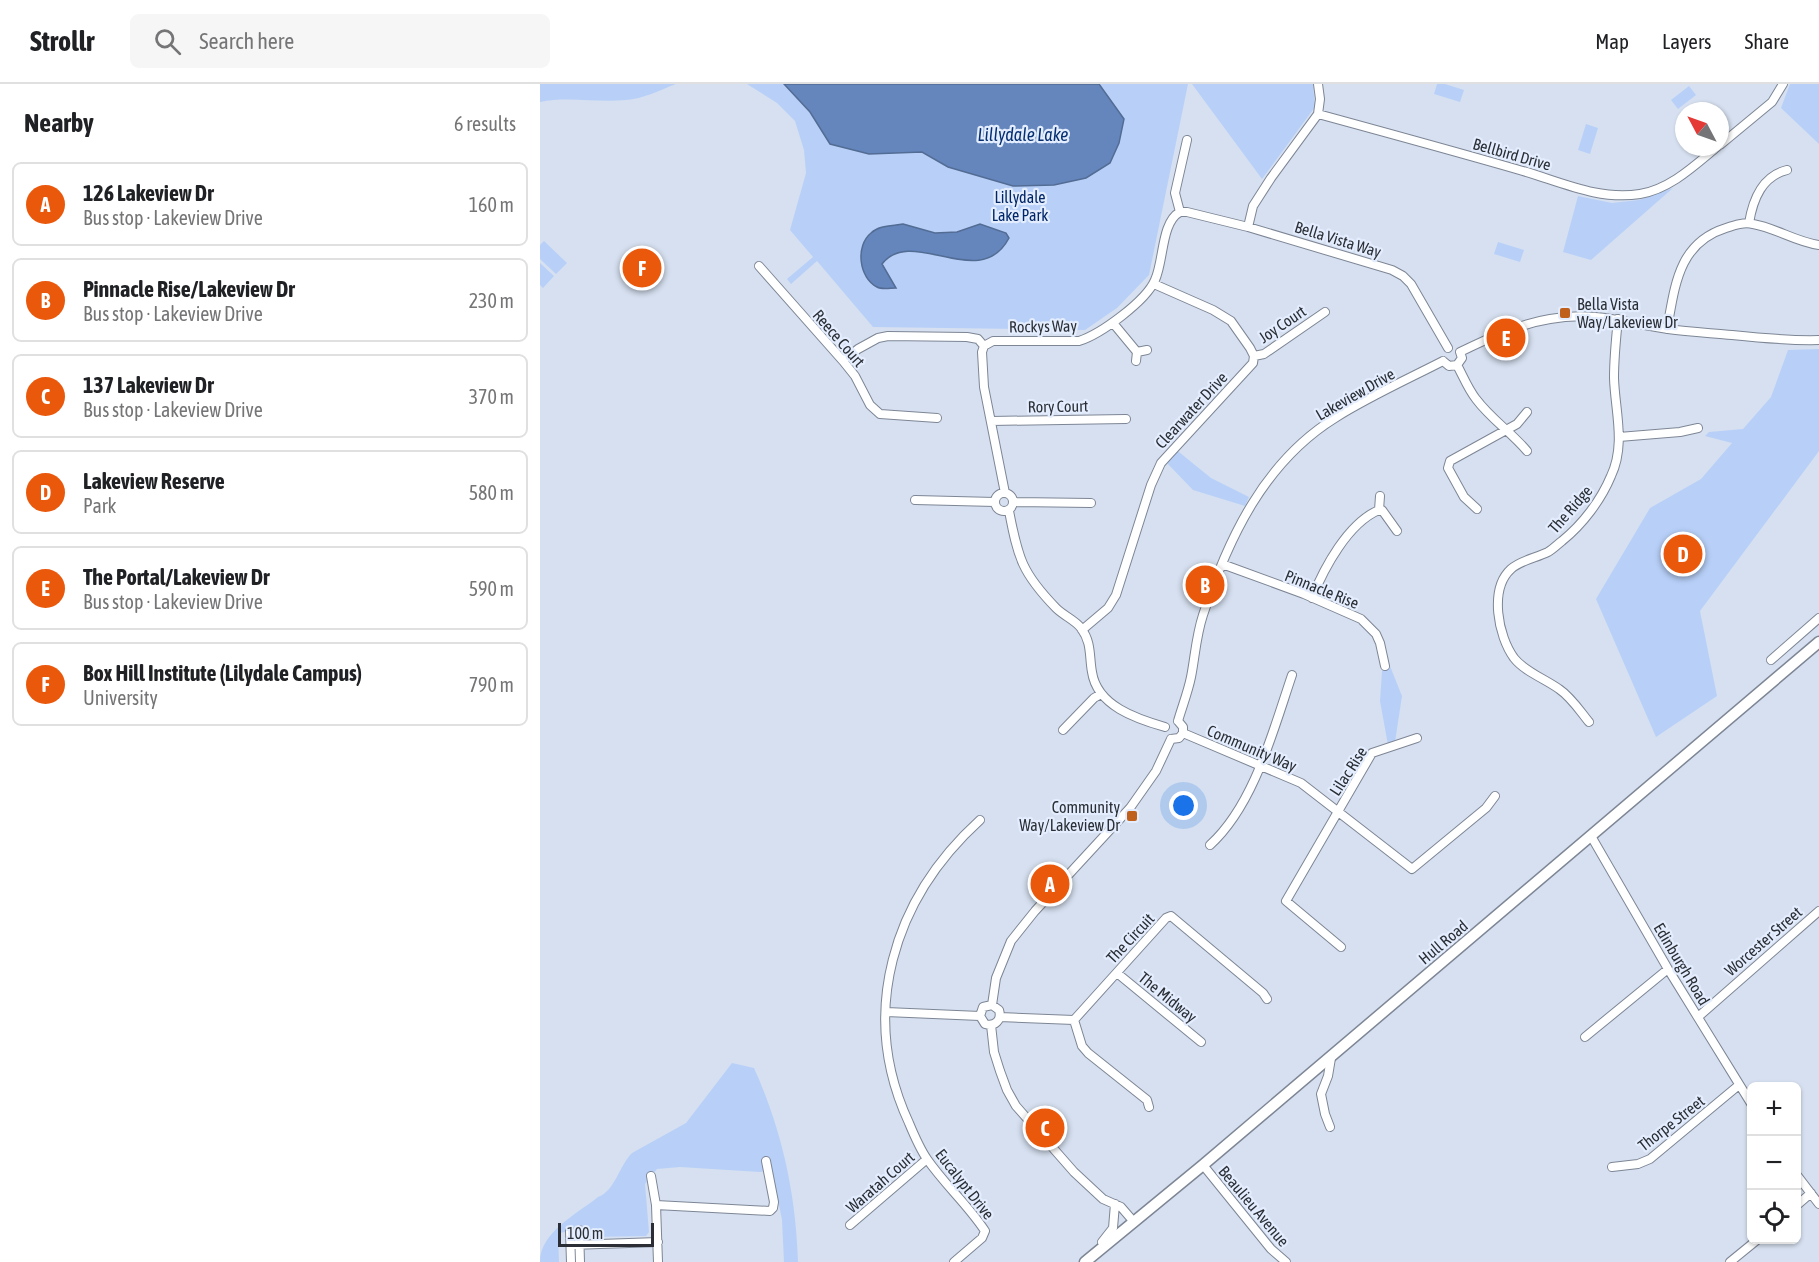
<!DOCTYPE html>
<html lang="en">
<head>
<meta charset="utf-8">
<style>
	body { margin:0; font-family:"Asap Condensed",sans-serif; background:#f6f6f6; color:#202124 }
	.controls { position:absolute; right:18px; bottom:18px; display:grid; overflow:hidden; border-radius:9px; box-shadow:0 2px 4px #0004 }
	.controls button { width:54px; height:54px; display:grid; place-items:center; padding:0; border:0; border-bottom:2px solid #e0e0e0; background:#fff; color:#202124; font:30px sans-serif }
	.compass { position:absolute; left:1135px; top:18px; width:54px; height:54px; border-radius:50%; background:#fff; box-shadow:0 2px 4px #0004; rotate:311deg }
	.scale { position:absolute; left:18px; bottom:15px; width:96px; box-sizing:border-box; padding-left:6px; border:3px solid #2b2f35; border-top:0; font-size:16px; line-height:21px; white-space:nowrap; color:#2b2f35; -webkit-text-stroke:4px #e3edfe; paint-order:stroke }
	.you { position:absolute; left:644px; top:722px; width:21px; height:21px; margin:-15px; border:4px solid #fff; border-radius:50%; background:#1a73e8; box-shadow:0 0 0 9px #1a73e833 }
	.badge { display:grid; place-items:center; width:39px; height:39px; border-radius:50%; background:#ea580c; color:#fff; font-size:20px; font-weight:700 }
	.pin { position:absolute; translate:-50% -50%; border:3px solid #fff; box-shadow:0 2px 6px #0006 }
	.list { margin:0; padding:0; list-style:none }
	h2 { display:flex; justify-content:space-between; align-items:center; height:78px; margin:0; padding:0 24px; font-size:26px }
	h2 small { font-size:20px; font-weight:400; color:#757577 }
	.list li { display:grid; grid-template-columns:39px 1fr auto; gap:18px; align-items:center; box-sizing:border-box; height:84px; margin:0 12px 12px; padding:0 12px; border:2px solid #e0e0e0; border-radius:9px }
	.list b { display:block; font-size:22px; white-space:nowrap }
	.list p { margin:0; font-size:20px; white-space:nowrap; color:#757577 }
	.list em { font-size:20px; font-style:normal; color:#757577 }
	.icon { flex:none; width:33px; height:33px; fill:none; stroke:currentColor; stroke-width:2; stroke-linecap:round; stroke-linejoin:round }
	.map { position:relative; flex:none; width:1279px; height:1178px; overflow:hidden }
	header { display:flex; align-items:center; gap:36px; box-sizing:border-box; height:84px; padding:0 30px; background:#fff; border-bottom:2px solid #e0e0e0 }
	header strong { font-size:28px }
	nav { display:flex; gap:33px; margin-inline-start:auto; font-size:21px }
	.search { width:420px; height:54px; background:#f6f6f6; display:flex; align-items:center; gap:15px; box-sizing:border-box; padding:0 21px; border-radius:9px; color:#757577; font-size:22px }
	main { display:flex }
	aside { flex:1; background:#fff }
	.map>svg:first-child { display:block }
</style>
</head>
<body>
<header>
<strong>Strollr</strong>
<div class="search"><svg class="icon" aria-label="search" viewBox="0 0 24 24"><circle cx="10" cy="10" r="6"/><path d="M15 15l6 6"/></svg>Search here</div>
<nav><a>Map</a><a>Layers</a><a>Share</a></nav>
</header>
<main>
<aside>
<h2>Nearby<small>6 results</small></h2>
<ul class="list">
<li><span class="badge">A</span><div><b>126 Lakeview Dr</b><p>Bus stop · Lakeview Drive</p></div><em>160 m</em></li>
<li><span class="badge">B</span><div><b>Pinnacle Rise/Lakeview Dr</b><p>Bus stop · Lakeview Drive</p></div><em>230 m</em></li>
<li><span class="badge">C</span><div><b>137 Lakeview Dr</b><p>Bus stop · Lakeview Drive</p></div><em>370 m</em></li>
<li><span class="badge">D</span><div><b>Lakeview Reserve</b><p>Park</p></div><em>580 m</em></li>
<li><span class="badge">E</span><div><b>The Portal/Lakeview Dr</b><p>Bus stop · Lakeview Drive</p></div><em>590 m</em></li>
<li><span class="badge">F</span><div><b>Box Hill Institute (Lilydale Campus)</b><p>University</p></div><em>790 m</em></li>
</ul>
</aside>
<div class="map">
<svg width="1279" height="1178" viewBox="0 0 1279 1178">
	<rect width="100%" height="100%" fill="#d6e0f0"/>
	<path fill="#b8d0f8" d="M0,0H136C120,6 103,15 86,16C57,19 28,12 0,18Z
		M207,0H648L609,191L577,224L545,246L333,243L277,177L251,200L247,195L273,173L250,146L266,89L264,66L255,37L237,19Z
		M652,0H773L775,23L722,95Z
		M897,0H905L924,6L920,18L894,10Z
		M1250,0H1279V60L1241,24Z
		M1149,2L1156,11L1138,25L1131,16Z
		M1046,40L1058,44L1050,70L1038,66Z
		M1133,104L1051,176L1023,168L1038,112L1072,119L1099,116Z
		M4,157L27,179L16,190L0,175V161Z
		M958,158L984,166L980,178L954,170Z
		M0,179L14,192L3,204L0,201Z
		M1279,265V367L1160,527L1177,612L1116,653L1056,515L1110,424L1161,395L1192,359L1165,352L1169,348L1203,345L1231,313L1248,266Z
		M634,364L671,394L709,413L705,422L653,406L625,377Z
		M850,582L862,612L855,658L848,661L840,617L842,587Z
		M192,979L214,984C242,1046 256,1110 258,1178H244L242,1136L232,1086L220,1088L140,1083L117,1085L105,1100L109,1148L106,1152L51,1153L48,1151L47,1145L18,1149L19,1178H0C0,1148 37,1130 58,1113C75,1107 79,1082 92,1069L146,1039Z"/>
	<path fill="#6486bd" stroke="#536c94" stroke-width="1.5" d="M244,0H559L584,35L579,59L570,79L546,94L514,101L473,102L408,83L382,68L329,70L290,60L270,28Z
		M363,140L395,149L417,148L440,140L466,149L469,154C440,209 372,141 342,180L356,204C350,204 342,206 337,203C319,194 315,162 331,149C339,141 352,142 363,140Z"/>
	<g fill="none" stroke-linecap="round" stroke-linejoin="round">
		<defs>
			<path id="street" d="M778,30C844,48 910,66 976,85C1017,96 1057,117 1100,110C1130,105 1154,82 1177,63
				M1180,61L1232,18L1243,0
				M640,128H647L708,143L852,186L863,192L871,200L908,264
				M1209,139C1213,115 1222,92 1247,86
				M708,143L713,122L731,94L778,30L780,15L778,0
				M219,182L303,277L315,292L330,321L340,330L397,334
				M573,239L597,268
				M1127,245C1135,202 1138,159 1186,144C1195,141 1204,138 1213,140C1236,144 1256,158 1279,161
				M444,262L453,257H539C561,250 606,217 615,196C624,177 621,138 640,128L635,109L647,56
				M444,262L442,268L444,303L465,409
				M920,268C949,254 979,240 1010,235C1055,227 1086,239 1128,245C1149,248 1171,249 1192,251C1221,254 1250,257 1279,256
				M714,272L724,270L785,228
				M303,277L318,265L338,254L348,252L427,253L438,255L444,262
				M596,277L597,268L607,266
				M903,277L909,282L917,281L922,274L920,268
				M917,281C923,292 928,305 936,315C951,335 971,348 987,367
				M451,337L586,335
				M1079,353L1140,348L1158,344
				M455 418a9 9 0 1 1 18 0a9 9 0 1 1-18 0Z
				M375,416L455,418
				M474,418L551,419
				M937,425L924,413L908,384L910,377L977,340L987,328
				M839,426H842L857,447
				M839,426L840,412
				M469,427C478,474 482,489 516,524C524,532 535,536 541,544C552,559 549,572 552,588C557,622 597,635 625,643
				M682,480L764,510L821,535L836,550L840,559L845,582
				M772,514C784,484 808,439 839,426
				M542,546L568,524L576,511L611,401L621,379L713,279L714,272L710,264L691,237L673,226L614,200
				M1231,576L1279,534
				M638,637C642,623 648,608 651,593C655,573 656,552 663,531C688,455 724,378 795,334C828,313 868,295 903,277
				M1049,638C1040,627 1031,613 1019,605C1005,595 984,587 974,574C958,552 949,505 971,485C981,476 996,474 1008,468C1013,465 1018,460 1022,457C1043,440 1061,416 1071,392C1086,360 1075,327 1074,294C1074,274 1076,254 1078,235
				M523,646L554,614L561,610
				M643,649L761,699L872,785L946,724L955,712
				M631,655L639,654L643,649V643L638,637
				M1051,752L1128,885L1212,1021
				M670,761C714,721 733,647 752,591
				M801,863L746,817L832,669L877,654
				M577,889L661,958
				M452,921L456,894L471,857L495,827L590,724L616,687L631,655
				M346,928L440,932
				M440,932L445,940C455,943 462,936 459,926L452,921
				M440,932L443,923L452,921
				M460,933L534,936L626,834L631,832L723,909L727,915
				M1158,933L1279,827
				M534,936L542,962L548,969L607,1016L609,1023
				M451,941L454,968L460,987L467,1006L476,1022L534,1088L563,1115L581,1123L594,1138
				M1045,953L1128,885
				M790,1043L785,1030L781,1010L788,992L791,974
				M663,1081L731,1165L746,1178
				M1072,1083L1098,1080L1110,1075L1199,1001
				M1256,1090L1279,1120
				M111,1092L116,1121L118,1178
				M116,1121L230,1127L233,1124L234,1118L226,1077
				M1256,1122L1271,1109
				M310,1141L387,1075
				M39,1146L40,1178
				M30,1147L31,1178
				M562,1158L573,1144L575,1120
				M31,1161L118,1158
				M414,1178L442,1154L445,1147C428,1121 405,1101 387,1075C380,1065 374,1051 369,1039C318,929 353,815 440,736
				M1190,1178L1217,1156"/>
			<path id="secondary" d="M545,1178L663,1081L1279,558"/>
		</defs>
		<use href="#street" stroke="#7d8695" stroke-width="10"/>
		<use href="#secondary" stroke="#7d8695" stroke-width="13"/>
		<use href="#street" stroke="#fff" stroke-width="8"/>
		<use href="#secondary" stroke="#fff" stroke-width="10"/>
	</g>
	<g fill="#c0601d" stroke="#e3edfe" stroke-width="2">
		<rect x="1019" y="223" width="12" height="12" rx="3"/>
		<rect x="586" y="726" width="12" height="12" rx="3"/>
	</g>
	<g text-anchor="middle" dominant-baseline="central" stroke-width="4.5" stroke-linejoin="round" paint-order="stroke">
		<g font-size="16" fill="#2b2f35" stroke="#e3edfe">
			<text transform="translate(972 70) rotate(16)">Bellbird Drive</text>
			<text transform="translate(798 155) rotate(17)">Bella Vista Way</text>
			<text transform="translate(742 240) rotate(-34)">Joy Court</text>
			<text transform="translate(503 242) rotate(-1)">Rockys Way</text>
			<text transform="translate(299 254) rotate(49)">Reece Court</text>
			<text transform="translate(815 310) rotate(-30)">Lakeview Drive</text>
			<text transform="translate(518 322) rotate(-1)">Rory Court</text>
			<text transform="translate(651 326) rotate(-47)">Clearwater Drive</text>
			<text transform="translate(1030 425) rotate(-49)">The Ridge</text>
			<text transform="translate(782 505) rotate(22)">Pinnacle Rise</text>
			<text transform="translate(712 664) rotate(23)">Community Way</text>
			<text transform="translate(808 687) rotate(-57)">Lilac Rise</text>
			<text transform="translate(590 854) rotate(-47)">The Circuit</text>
			<text transform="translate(1223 857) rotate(-41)">Worcester Street</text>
			<text transform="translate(903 858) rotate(-40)">Hull Road</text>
			<text transform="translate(1142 880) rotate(59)">Edinburgh Road</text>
			<text transform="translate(628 913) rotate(39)">The Midway</text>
			<text transform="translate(1131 1039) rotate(-38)">Thorpe Street</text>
			<text transform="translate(340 1098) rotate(-41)">Waratah Court</text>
			<text transform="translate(425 1100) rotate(52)">Eucalypt Drive</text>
			<text transform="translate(714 1122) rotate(50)">Beaulieu Avenue</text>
		</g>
		<g font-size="16" fill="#002668" stroke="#e3edfe">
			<text x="480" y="113">Lillydale<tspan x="480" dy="18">Lake Park</tspan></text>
		</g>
		<g font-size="16" fill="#2b2f35" stroke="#e3edfe" text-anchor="start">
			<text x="1037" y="220">Bella Vista<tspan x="1037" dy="18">Way/Lakeview Dr</tspan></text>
			<text x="580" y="723" text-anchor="end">Community<tspan x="580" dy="18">Way/Lakeview Dr</tspan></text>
		</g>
		<g font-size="18" font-style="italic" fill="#052f71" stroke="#e3edfe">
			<text x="483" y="50">Lillydale Lake</text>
		</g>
	</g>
</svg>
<div class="controls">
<button>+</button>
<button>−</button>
<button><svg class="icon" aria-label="locate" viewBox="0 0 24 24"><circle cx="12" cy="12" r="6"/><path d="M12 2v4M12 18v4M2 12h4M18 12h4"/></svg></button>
</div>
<svg class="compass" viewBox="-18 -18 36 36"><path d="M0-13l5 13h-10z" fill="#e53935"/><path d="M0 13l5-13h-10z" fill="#757577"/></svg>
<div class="scale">100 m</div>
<div class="you"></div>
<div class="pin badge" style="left:510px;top:800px">A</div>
<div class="pin badge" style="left:665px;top:501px">B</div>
<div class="pin badge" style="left:505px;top:1044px">C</div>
<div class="pin badge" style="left:1143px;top:470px">D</div>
<div class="pin badge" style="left:966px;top:254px">E</div>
<div class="pin badge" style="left:102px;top:184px">F</div>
</div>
</main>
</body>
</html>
